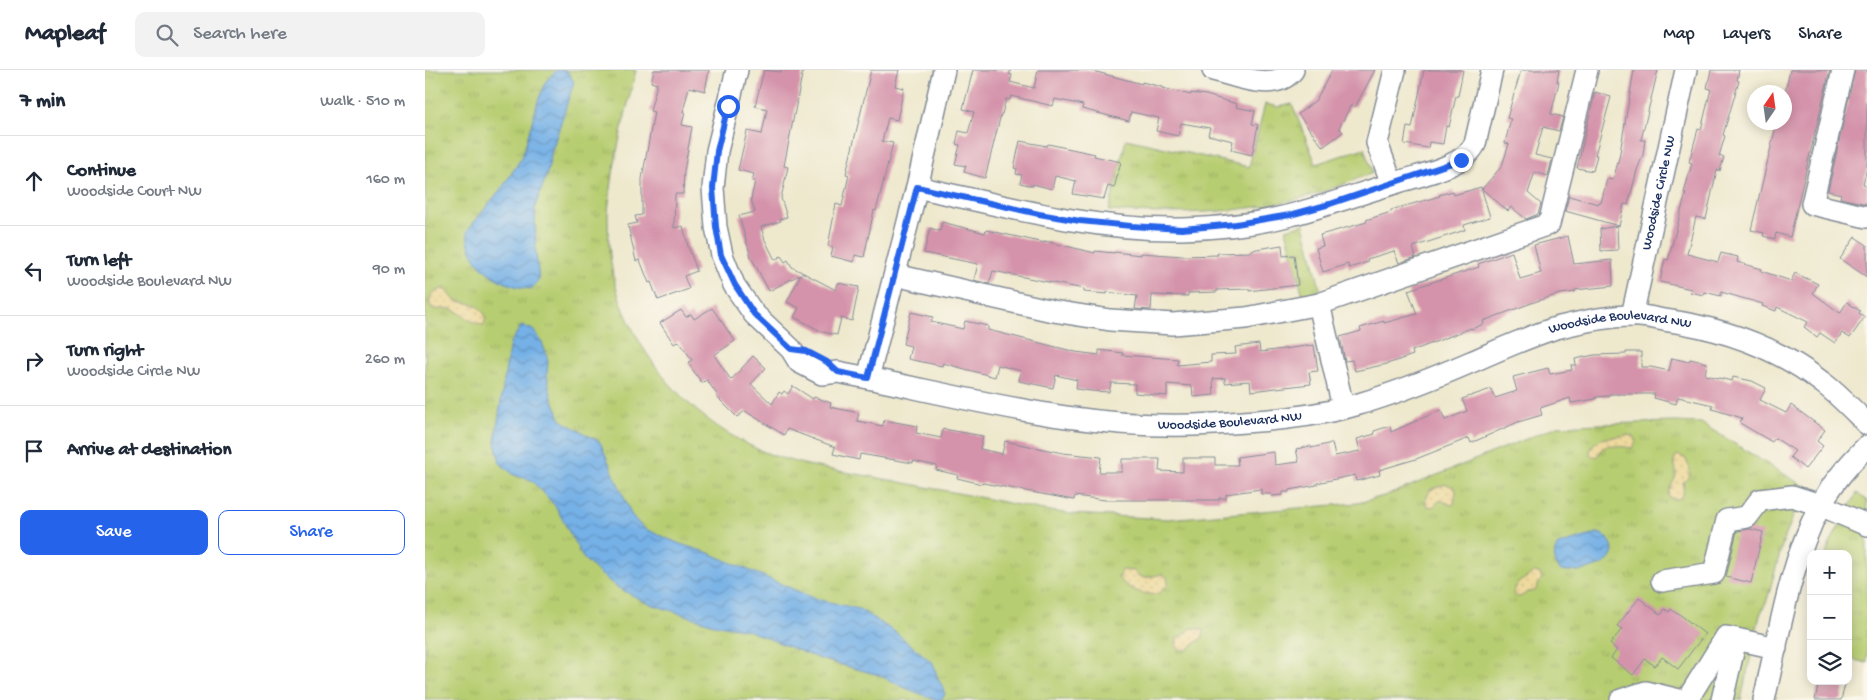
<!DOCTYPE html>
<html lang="en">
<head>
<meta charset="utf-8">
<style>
	body { margin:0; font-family:"Gochi Hand",sans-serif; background:#f2f2f3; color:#1f2937 }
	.controls { position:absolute; right:15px; bottom:15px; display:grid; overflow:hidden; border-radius:10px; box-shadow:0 2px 12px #0003 }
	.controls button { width:45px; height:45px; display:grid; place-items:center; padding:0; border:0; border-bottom:1px solid #e0e1e3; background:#fff; color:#1f2937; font:25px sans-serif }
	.compass { position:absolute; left:1322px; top:15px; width:45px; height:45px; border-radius:50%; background:#fff; box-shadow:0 2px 12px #0003; rotate:13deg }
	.stop { position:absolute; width:15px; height:15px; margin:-11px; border:4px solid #2563eb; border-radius:50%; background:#fff }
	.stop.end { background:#2563eb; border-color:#fff; box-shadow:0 1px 5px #0008 }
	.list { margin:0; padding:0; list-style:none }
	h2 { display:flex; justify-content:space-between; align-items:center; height:65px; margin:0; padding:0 20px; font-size:21px }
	h2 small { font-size:16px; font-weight:400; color:#747a83 }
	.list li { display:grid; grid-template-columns:32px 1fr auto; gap:15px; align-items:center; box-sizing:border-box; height:90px; padding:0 20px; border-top:1px solid #e0e1e3 }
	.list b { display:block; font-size:19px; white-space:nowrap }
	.list p { margin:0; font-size:16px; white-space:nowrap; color:#747a83 }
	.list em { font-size:16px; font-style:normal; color:#747a83 }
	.actions { display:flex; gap:10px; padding:15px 20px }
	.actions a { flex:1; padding:11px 0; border:1px solid #2563eb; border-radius:10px; text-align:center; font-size:18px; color:#2563eb }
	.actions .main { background:#2563eb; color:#fff }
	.icon { flex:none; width:28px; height:28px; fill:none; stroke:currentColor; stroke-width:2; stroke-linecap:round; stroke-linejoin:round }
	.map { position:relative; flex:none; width:1442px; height:630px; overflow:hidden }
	header { display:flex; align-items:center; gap:30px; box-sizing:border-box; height:70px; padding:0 25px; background:#fff; border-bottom:1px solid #e0e1e3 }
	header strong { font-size:24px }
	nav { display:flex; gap:28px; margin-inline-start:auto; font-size:18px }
	.search { width:350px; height:45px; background:#f2f2f3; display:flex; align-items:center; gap:12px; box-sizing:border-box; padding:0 18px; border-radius:10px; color:#747a83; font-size:19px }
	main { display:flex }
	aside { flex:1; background:#fff }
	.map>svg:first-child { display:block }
</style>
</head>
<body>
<header>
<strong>Mapleaf</strong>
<div class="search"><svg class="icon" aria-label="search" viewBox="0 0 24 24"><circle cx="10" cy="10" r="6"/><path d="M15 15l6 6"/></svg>Search here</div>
<nav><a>Map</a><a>Layers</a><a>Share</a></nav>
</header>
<main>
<aside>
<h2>7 min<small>Walk · 510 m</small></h2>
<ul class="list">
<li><svg class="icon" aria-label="ahead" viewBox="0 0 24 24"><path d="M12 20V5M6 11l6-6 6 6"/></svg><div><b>Continue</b><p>Woodside Court NW</p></div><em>160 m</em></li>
<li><svg class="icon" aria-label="left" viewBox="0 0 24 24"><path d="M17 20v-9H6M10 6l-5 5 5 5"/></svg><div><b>Turn left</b><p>Woodside Boulevard NW</p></div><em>90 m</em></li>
<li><svg class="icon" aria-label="right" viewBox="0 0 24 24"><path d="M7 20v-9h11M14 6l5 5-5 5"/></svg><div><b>Turn right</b><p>Woodside Circle NW</p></div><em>260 m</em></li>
<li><svg class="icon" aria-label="arrive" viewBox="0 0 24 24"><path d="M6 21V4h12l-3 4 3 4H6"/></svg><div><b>Arrive at destination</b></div></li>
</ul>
<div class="actions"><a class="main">Save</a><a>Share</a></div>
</aside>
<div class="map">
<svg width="1442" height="630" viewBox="0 0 1442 630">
	<defs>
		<pattern id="grass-tufts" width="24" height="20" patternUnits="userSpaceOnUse" patternTransform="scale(1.25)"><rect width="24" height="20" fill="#b7cd71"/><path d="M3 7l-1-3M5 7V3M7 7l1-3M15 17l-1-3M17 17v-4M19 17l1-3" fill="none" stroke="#9db064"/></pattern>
		<pattern id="sand-dots" width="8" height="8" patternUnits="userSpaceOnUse" patternTransform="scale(1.25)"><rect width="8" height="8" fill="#eeda9e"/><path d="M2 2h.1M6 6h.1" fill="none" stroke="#ccbb8a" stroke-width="1.8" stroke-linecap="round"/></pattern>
		<pattern id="water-waves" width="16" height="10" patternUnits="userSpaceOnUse" patternTransform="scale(1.25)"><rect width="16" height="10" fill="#75b0e6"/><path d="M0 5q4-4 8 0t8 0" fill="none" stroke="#5f90be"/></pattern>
	</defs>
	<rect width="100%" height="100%" fill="#fbf7ec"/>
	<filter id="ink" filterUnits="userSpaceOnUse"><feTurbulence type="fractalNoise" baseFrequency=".02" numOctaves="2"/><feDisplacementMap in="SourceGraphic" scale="10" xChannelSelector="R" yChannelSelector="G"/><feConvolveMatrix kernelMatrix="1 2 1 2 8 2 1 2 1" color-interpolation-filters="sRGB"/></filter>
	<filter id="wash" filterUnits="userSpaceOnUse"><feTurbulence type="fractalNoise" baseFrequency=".0096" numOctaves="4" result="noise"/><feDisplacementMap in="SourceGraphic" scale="20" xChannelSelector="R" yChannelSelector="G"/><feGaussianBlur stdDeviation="1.12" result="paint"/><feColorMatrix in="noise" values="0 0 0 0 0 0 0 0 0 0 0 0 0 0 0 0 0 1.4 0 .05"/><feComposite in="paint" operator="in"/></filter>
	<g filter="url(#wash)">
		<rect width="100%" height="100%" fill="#eee8cd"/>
		<path fill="url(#grass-tufts)" stroke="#697e68" d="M0,0H211C202,39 191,78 186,118C185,127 183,136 183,145C183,171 185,202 194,227C217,292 264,346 326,376C362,394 404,399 443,406C501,417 560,428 618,440L647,444L743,449L933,433L963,425L1133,356L1175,354L1249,352L1276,353L1380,417L1358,472L1342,530L1335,545L1316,630H0Z
			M840,34L854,37L867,34L891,94L939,78L948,103C928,110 908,119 888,125C821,144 752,145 684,141L701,69L824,97Z
			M879,154L897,226L879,230L861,159Z
			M1432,423L1442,431V593L1423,588V484H1401L1405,473Z"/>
		<path fill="url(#sand-dots)" stroke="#84847e" d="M18,219L22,221L31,231C45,234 53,232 61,247L59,255C50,256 36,242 26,239C19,237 13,242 6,237C2,227 8,221 18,219Z
			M1202,365L1209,366L1211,370L1208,378L1184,375L1177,379L1172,387L1165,385C1165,365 1189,368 1202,365Z
			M1252,385L1260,388C1265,397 1268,406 1258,412C1260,422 1257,433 1245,428L1243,424C1244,417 1250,411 1251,405C1252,396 1246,392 1252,385Z
			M1021,414L1029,417L1031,421L1029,434L1026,435L1015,430L1008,437L1002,436L1000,432L1005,420Z
			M697,500L710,501L712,505L720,508L737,504L741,506L744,514L733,524C719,526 703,519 694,509Z
			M1110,502L1114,503L1117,508L1110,521L1103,522L1095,527L1090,526L1088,523L1093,513Z
			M768,558L779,560L778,567L762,580H755L751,575L752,568L758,566L765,559Z"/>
		<path fill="url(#water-waves)" stroke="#4870a2" d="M132,0L142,1L149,12L127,80L122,104L110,137L111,184L114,210L106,219C74,216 43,196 42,161L79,115L97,87L113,31L121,11Z
			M97,255L108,260L117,272L123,290L122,305L126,325L136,350L175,372L207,446L218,458L255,474L284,483L391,529L434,539L470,562L508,593L513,609L518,617L520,625L515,630H511L480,618L454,605L395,589L322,560L289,554L222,533L192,517L174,503L158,488L131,437L118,422L106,410L89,405L75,393L70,372L79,310L85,273Z
			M1174,463C1190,470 1194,487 1176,495C1164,500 1149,503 1136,501C1129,494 1127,483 1133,475Z"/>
		<g id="blocks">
			<path fill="#d493aa" d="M229,0H284L280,21L264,17L258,42H260L257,55L267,57L259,101L258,124H250L249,158L258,156L263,176L272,201L259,206L264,219L233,230L226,212L224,213L215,190L211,191L203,155L212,153L210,146L217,145V109L229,42L225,41L232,14L226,12Z
				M339,0L356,2V0H378L359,96L363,97L356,128L362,147L355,149L356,151L336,157L340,170L350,190L356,186L360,192L363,190L367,197L411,220L413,213L434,217L427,251L416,248L412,265L394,261V260L369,247L374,238L362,232L376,204L344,221L326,187L314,146L330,142L326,129L330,111H327L329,104L313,100L322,61L337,64L342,39L330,36Z
				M446,0H474L470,16L479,18L472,50L463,48L457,71L468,73L451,141L449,140L439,187L430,185L429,192L406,186L408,177L403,176L411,134L417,136L424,105L421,104Z
				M548,0H586L584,4L587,5L585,12L609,18L613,0H664L717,14V12L737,17V18L766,25V23L781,25L812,34L811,37L830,41L827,54L833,55L827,85L806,80L808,71L783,65L785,58L756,53L753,66L731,61L734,48L706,42L704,51L657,39L658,35L630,29L628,36L586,26L585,30L581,29L577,44H576L560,108L539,102L541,96L530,94L535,75L531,74L534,61L543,63L549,42L538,39Z
				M907,0H950L930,37L926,35L914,58L918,62L898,77L873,44L891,30Z
				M999,0H1038L1033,26H1031L1024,57L1021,56L1018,74L1004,72L1003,78L979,74L982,57L987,58Z
				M1096,0H1134L1132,12H1134L1126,44L1138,47L1134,61L1118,57L1110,85L1127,89L1123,106L1110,102L1103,123L1116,134L1113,144L1101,149L1086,137L1083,141L1057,119L1077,96L1084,74L1080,73L1086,49L1082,48Z
				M1209,0H1233L1216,70H1220L1218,85L1212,100L1203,135L1199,134L1194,156L1140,141L1144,126L1173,134L1174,132L1176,133L1182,109L1188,110L1194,88Z
				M1286,0H1314L1312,10L1314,11L1298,65L1300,66L1294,86L1299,87L1295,101L1292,100L1281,149L1271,147L1262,184L1293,192L1296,183L1313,187L1312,192L1337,199L1336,201L1366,211L1370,203L1393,214L1388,223L1415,243L1422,232L1435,241L1434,243L1440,247L1425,268L1417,263L1410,273L1395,263L1392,267L1379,257L1383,252L1352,237L1351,241L1337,236L1338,234L1296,222V226L1279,222L1278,225L1265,222L1266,219L1235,212L1240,189L1243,190L1261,123H1259L1267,93L1264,92L1273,59L1276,60L1286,19L1282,18Z
				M1365,0H1405L1365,167L1351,163L1350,169L1338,166L1339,163L1326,160L1352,52H1360V23Z
				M1430,0H1442V98L1438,114L1442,115V134L1415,128L1416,124L1403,121Z
				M1170,22L1186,27L1170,85H1172L1168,101L1152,98Z
				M595,71L622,76L623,74L670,84L669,86L696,92L689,118L683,116L679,129L648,124L651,111L630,106L627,119L608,114V116L595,113L597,105L591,104L592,99L589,98Z
				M1056,117L1065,147L1039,155L1040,160L988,177L991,187L974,193L969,181L942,189L943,192L924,198L923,194L898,202L891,178L898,176L895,165L942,152L941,150L966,142V140L1015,126L1014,125L1028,121L1029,125Z
				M517,152L560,163L561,160L620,173V171L670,183V181L689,183V182L716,185V183L757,186L793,185L792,183L826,182V180L857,175L858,186L869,185L873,215L824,221V219L792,220V222L763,223V226L727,225L726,240L710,239L712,226L682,222V224L659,222V219L568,201L564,214L549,210L553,194L499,183L505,158L515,161Z
				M1192,156L1193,180L1176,181L1175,159Z
				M1143,166L1149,194L1187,190L1188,216L1150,220V222L1135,224L1112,231L1058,251L1059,254L1046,259V258L987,281L988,285L962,294L930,301L927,290L920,291L915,267L936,261L935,258L959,251V253L992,244L983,220L1054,197L1053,194L1087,182L1095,209L1116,203L1109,175Z
				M1430,167L1442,175V207L1415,189Z
				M287,238L310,271L289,285L306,310L328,286L341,298L326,314L347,334L354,322L357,324L359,321L363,324L368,316L388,329L389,327L406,333L405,337L434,343L432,351L458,356L459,350L492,356L491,363L516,368L518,359L558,366L555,379L577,384L580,371L638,383L676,387L674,402H697V389H735L734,401L758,402V388H790V395H813L812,387L849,382L850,395L874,392L871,379L886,376V378L907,373L910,386L935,381L932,369L950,364L949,361L965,356L966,362L1016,340L1020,350L1042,341L1037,329L1066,319L1070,328L1092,321L1088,307L1123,298L1125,304L1147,300L1146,295H1151L1150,289L1169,285L1201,284V282H1216V297H1226L1244,301L1247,288L1264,292L1265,289L1282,293L1280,305L1307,311L1308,307L1327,311L1341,318L1335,330L1361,343L1366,335L1400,360L1392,371L1398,376L1380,399L1365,387L1370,381L1350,368L1347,372L1315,353L1317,348L1287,339L1288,335L1253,327L1251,334L1229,328L1230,324H1184V326L1171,327V329L1146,333L1145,328L1115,338L1117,345L1093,352L1046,373L1044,368L991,389L954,400L955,405L931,411L930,405L892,413V415L864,420V422H858V425L847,426L846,424H836V419L801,424V428H794V430H680L650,426L649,430L558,413L557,414L532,408L533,405L511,400L512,396L488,391V393L435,384L434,390L408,384L410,377L362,359L359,365L320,341L312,347L292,327L293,326L282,310L277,313L263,293L267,290L254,271L249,274L235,253L256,240L261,247L266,244L269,249Z
				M486,242L508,247L506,252L538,259L540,251L563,256V260L651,282L674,285V280L698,283L697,285L753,289L752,295L786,292V285L811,284L810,277L834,274L835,282L889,275L893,301L884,302L886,314L826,321L825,311L800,313V308L788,309L789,325L768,327L767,316L742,314V326L710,323V314L686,313L684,322L666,321L651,319L652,310L631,305L628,318L594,311L596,301L573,295L570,307L518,293L517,296L483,289L486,276L478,274Z
				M1325,459L1338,462L1326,513L1301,507L1312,461Z
				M1214,528L1236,545L1240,539L1244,542L1246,539L1252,544L1253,543L1280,564L1253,599L1237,587L1230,596L1220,589L1208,605L1186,588L1192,580L1185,574L1197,559L1192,556Z
				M1394,611H1421L1416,630H1390Z"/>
		</g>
	</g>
	<g filter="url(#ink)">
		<use href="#blocks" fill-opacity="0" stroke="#848c96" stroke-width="1"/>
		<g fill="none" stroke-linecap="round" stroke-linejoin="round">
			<defs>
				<g id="minor">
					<path id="s1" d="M312,0L292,81L288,118L291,157L297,185L309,215L329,244L366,279L374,292L397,304L413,302C537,326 661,363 789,354C836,351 888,348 934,334C972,323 1009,308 1046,292C1074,280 1102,267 1131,258C1155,252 1182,246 1206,246C1217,245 1228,248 1239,250C1297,258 1351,276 1398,313C1414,325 1428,340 1442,354"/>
					<path d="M788,0C812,6 850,23 868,0"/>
					<path d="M1418,0L1387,134L1442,147"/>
					<path d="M967,114L952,73L970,0"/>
					<path d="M492,117C579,136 668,161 757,159C793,158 832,154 866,145C900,136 934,124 967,114C993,105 1038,98 1050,74L1067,0"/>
					<path d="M470,205L628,241L685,250L748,254L821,248L894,234L1124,154L1162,0"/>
					<path d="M894,234L918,337"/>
					<path id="s2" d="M1207,246L1261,0"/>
					<path d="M443,308L492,117L519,0"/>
					<path d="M1237,511L1289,503L1302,450L1322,447L1335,430L1367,426L1395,435L1442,455"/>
					<path d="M1196,630L1221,622L1254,630"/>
					<path d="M1262,630L1301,567L1311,569"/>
					<path d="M1297,630L1311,569L1351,578"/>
					<path d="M1339,630C1354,565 1364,495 1395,436C1407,413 1424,394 1442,376"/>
				</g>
			</defs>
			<use href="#minor" stroke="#848c96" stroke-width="24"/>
			<use href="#minor" stroke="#fff" stroke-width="21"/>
		</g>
	</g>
	<g fill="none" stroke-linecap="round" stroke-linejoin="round" filter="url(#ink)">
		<path stroke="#2563eb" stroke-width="6" d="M303,36L292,81L288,118L291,157L296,185L310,215L329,244L366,279L381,281L402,292L413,302L443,308L492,117L614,144L655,151L706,156L757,159L811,154L865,145L905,134L1036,90"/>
	</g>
	<g text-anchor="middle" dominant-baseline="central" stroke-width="5" stroke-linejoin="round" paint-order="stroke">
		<g font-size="14" fill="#1b2f5e" stroke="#fbf7ec">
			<text stroke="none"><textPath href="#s2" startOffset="126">Woodside Circle NW</textPath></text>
			<text stroke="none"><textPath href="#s1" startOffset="1168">Woodside Boulevard NW</textPath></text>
			<text stroke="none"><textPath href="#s1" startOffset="761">Woodside Boulevard NW</textPath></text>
		</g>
	</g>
</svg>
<div class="controls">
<button>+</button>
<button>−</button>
<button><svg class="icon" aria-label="layers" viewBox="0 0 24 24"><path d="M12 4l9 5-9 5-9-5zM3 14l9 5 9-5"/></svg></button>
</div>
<svg class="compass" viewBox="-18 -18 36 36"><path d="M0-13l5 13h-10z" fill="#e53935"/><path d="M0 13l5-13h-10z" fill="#747a83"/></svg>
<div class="stop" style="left:303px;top:36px"></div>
<div class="stop end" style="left:1036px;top:90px"></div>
</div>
</main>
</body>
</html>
